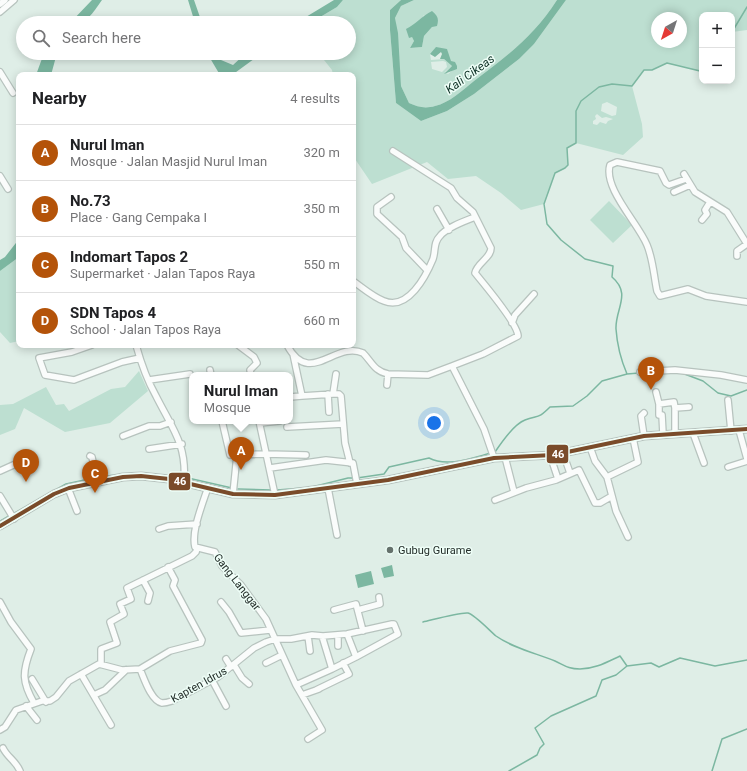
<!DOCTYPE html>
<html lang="en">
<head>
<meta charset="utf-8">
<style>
	body { margin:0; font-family:Roboto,sans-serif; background:#f2f2f2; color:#202124 }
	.controls { position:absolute; right:12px; top:12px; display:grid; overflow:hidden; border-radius:8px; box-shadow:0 2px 10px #0003 }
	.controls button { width:36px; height:36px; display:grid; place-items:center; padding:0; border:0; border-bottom:1px solid #e0e0e0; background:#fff; color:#202124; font:20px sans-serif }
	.compass { position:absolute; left:651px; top:12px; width:36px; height:36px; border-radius:50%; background:#fff; box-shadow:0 2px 10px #0003; rotate:219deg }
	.you { position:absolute; left:434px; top:423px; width:14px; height:14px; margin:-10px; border:3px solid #fff; border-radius:50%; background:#1a73e8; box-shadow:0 0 0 6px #1a73e833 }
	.badge { display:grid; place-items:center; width:26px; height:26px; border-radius:50%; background:#b45309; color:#fff; font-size:13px; font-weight:700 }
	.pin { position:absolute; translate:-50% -33px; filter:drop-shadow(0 1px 2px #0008) }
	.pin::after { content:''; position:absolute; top:21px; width:14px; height:12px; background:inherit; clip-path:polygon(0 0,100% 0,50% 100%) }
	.popup { position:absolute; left:189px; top:372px; width:104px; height:52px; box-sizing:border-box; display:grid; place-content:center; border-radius:8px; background:#fff; filter:drop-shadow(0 1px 3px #0005); font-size:13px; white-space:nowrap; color:#757577 }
	.popup b { font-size:15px; color:#202124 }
	.popup::after { content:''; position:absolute; left:50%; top:100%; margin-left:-8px; border:8px solid transparent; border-top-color:#fff }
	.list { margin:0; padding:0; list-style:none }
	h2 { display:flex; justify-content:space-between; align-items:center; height:52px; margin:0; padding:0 16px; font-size:17px }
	h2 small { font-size:13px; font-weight:400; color:#757577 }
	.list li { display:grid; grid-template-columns:26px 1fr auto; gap:12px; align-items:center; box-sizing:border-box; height:56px; padding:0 16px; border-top:1px solid #e0e0e0 }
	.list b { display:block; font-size:15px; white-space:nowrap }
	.list p { margin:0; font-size:13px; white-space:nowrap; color:#757577 }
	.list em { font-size:13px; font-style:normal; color:#757577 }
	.icon { flex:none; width:22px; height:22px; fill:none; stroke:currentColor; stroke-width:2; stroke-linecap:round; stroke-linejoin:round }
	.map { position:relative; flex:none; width:747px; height:771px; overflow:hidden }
	.search { position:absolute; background:#fff; box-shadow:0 2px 10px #0003; left:16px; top:16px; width:340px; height:44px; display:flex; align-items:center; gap:10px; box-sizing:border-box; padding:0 14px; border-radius:22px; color:#757577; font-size:15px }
	.panel { position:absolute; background:#fff; box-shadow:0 2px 10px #0003; left:16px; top:72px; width:340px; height:276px; border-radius:8px }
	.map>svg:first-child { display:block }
</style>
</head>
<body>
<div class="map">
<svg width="747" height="771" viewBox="0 0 747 771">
	<rect width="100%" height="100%" fill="#dfeee7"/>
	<path fill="#bddfd1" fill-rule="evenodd" d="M343,0H401L390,10V30L396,103L421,121L447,111L474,94L519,59L534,44L566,0H747V30L732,32V15H702V67L700,71L667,63L652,70H644L632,86L642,124L643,137L623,155L576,143L567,148L568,165L565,168L555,173L544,204L521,210L501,193L476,176L448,179L427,162L372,184L353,156V75H333L332,70L320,55L313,53H349V23H310L337,7ZM657,18H681V42H657ZM607,102L617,107L616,115L612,116L601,111L602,104ZM597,114L602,118L606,117L613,119L608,121L606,124L600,122L597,125L593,124V121L596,119L595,116Z
		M414,0H557C534,36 507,56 474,81C463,90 449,103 435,106C425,109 418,107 409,103L401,86L395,18L401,6ZM424,15L432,27L424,36L422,47L410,48L414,41L412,37L414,25L420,21ZM447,49L448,57L454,69L448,74L445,72L452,66L444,59L431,60L430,54ZM443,61L446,62L447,67L442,72L432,69L431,62Z
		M609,201L632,225L613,243L590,220Z
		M19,257V341L10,343L0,332V271Z
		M139,371L148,391L110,423L65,432L24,408L15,429L0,435V405L13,404L46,387L56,405L64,404L69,411L111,389L125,387Z"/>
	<path fill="#7cb7a1" d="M92,0H102C92,14 88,23 70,23Z
		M188,0H194L202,23H195Z
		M334,0H343L337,7L310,23H296Z
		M401,0H414L401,6L395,18L398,33L401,86L409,103C418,107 425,109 435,106C449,103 463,90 474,81C507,56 534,36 557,0H566L534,44L519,59L474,94L447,111L421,121L396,103L390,30V10Z
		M432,11C438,16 439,19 437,26L432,27L424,36L422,47L410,48L414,41L412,37L409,38L406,29C416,24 422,16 432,11Z
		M436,47L447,49L451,61L455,62L457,66V69L444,74L452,66L444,59H440L442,54L441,52L435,57L430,54Z
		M44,53H57L51,75H36Z
		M207,53H217L221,60L233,65L246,53H262L232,75H220Z
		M19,239V257L0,271V260L5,257Z
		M392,565L394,576L384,578L381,568Z
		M371,571L374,584L358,588L355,575Z"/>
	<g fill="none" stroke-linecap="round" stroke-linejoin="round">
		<path stroke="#7cb7a1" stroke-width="1.5" d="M732,32L747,7
			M682,373L703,381L718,393L731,396L747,390
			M627,374C621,360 617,344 616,329C615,309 632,294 612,277L613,266L585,259L561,240L547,224L544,204L555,173L565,168L568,165L567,148L576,143V111L581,101L599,87L612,84L632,86L644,70H652L667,63L700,71L702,67
			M140,473L188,478L232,488
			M98,477L116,475
			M357,478L384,474L389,467L429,458C448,468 474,457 495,452C501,443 514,424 525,420C539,415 538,419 550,407L573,406L587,396L602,381L627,374L639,373
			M312,487L348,478H353
			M238,489L271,490
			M277,490L303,488
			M13,514L66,484L94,478
			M0,521L9,516
			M423,622C432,620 460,612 468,613C475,615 489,630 496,636C513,648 535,653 555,661C564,665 568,669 580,669C595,669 607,662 620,656L627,666L651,663L659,667L680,658L715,666L747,660
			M509,771L537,755L540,748L544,744L535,728L551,716L596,696L602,680L616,675L627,666
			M712,771L722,739L747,729"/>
		<defs>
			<path id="minor" d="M0,4L5,0
				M0,12L14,0
				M0,72L13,93
				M393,151L451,188L457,198L473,212L491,248C491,258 477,263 475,273C484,284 518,324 518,336L483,354L452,366L484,429L494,458
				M684,174L695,192L727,212L747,244
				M0,176L8,189
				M686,179L669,185L666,183L660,171L617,162L610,165C603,188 638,223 647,245C653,259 654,277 657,291L660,296L688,289L706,296L747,302
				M674,192L690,185
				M391,197L377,207V214L402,237L406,248L427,270
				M437,209L449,230
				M702,220L707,214L705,210L710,202
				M737,256V251L747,244
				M353,281C363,288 373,297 384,301C408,311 426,276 433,259C436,250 433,243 440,236C447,227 465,221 475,217
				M512,323L515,315L534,294
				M92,345L72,352L39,358L45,375L74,380L122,362L140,358
				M136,345C141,363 147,380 156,396C172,428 187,444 184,482
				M238,345L254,357L257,363L250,370L251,375
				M287,345C310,388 335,340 363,353C372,362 374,371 388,374L428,375L452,366
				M293,354L302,396L333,394L336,374
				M210,370L211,375
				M640,372L675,370L721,375L747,380
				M149,380L190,374
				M387,385L388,374
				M656,392L659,404V415H662L663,434
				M328,394L329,412
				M333,394H339L341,396L345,443L350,463
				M290,397L302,396
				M728,400L731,431
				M659,404L674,402L675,408
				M644,413L641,416L644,436
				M222,421L230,455L266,454L306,455
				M259,421L275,495
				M260,423L280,421
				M287,427L343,424
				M739,430L747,459
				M675,433V408L689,407
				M693,433L704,463
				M123,436L149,426H160L171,422
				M590,447L595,461L607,477L616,511L628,537
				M149,449L182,444
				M563,453L570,473
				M550,455L558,479
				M90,456L92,457L97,481
				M505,457L514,492
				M728,467L747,461
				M270,468L326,460L353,463L357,484
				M0,471L31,457
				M607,477L638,462L633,438
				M208,487C203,503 191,531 195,547L215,552L222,566L241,585L266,619L296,685L322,730L308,739
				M68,488L77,511
				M328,488L337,535
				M233,494L237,455
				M0,496L14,519
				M495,500L526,488L556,480L579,470L595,503H600L612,496
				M159,529L168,526L197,524
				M143,580L150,593L148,601
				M0,602L11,622L31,649C22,672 22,682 34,703
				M221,602L229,612L241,633L270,630
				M334,610L356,604L363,631
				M358,610L380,604L379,597
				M308,636L310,651
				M338,646V635
				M226,659L231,667
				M266,663L282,655
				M101,664V649L117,643L110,622L124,614L120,604L131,599L127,588L192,556L196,552L197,548
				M234,665L242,678L249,684
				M140,669C144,678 151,701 162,703C165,703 169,702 172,701L218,677L254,648L266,642L275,639H291L312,635L323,636L347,634L392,624H394L398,634L356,657L347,634
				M332,669L356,657
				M81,674L111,725
				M32,679L46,702
				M212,680L226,706
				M296,685L332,669L322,636
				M316,690L349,674L343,663
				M94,695L105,690L126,670
				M302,695L319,689
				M26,706L37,720
				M0,730L5,727L16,710L42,701H50L56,697L69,681L99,664L122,670L140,669L170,651L201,643L202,640L173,586L175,580L168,567
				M3,748C7,757 16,761 20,771"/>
			<path id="major" d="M0,526L54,494L69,488L123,477L141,476L169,479L233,494L275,495L388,480L494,458L553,455L644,436L747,429"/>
		</defs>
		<use href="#minor" stroke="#b7c3be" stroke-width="8"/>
		<use href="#major" stroke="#b7c3be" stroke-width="9"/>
		<use href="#minor" stroke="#fafcfb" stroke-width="5.5"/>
		<use href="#major" stroke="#fafcfb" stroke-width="7"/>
		<defs>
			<path id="bus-1" d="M0,526L54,494L69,488L123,477L141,476L169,479L233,494L275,495L388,480L494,458L553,455L644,436L747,429"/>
		</defs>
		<use href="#bus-1" stroke="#eefef7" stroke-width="7"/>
		<use href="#bus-1" stroke="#7a4b2a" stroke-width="4"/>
	</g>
	<circle fill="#65716c" stroke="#eefef7" stroke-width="1.5" cx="390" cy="550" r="4"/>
	<g text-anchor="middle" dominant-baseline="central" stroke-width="3" stroke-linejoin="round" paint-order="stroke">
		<g font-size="11" fill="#242e2a" stroke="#eefef7" text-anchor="start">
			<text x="398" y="550">Gubug Gurame</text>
		</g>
		<g font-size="11" fill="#242e2a" stroke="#eefef7">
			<text transform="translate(237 582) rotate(52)">Gang Langgar</text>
			<text transform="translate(199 685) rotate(-29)">Kapten Idrus</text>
		</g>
		<g font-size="12" font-style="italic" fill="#0c3024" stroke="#eefef7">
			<text transform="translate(470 74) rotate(-36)">Kali Cikeas</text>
		</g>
	</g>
	<g stroke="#eefef7" stroke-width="1.5">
		<rect x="546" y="444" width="23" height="20" rx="4" fill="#7a4b2a"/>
		<rect x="168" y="472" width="23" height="19" rx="4" fill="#7a4b2a"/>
	</g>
	<g font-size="11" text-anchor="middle" font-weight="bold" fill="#fff">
		<text x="558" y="458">46</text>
		<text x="180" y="485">46</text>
	</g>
</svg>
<div class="controls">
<button>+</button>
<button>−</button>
</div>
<svg class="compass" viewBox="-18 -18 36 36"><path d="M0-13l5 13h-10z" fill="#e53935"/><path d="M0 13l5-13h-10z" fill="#757577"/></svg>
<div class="you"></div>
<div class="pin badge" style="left:241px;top:470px">A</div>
<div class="popup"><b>Nurul Iman</b>Mosque</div>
<div class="pin badge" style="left:651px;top:390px">B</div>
<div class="pin badge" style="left:95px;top:493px">C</div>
<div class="pin badge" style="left:26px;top:482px">D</div>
<div class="search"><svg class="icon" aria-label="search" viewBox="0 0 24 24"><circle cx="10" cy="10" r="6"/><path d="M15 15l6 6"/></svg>Search here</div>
<section class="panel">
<h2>Nearby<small>4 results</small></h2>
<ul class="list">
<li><span class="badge">A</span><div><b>Nurul Iman</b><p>Mosque · Jalan Masjid Nurul Iman</p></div><em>320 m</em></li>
<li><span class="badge">B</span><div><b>No.73</b><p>Place · Gang Cempaka I</p></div><em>350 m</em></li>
<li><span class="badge">C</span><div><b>Indomart Tapos 2</b><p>Supermarket · Jalan Tapos Raya</p></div><em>550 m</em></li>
<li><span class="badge">D</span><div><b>SDN Tapos 4</b><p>School · Jalan Tapos Raya</p></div><em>660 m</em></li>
</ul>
</section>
</div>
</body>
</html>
